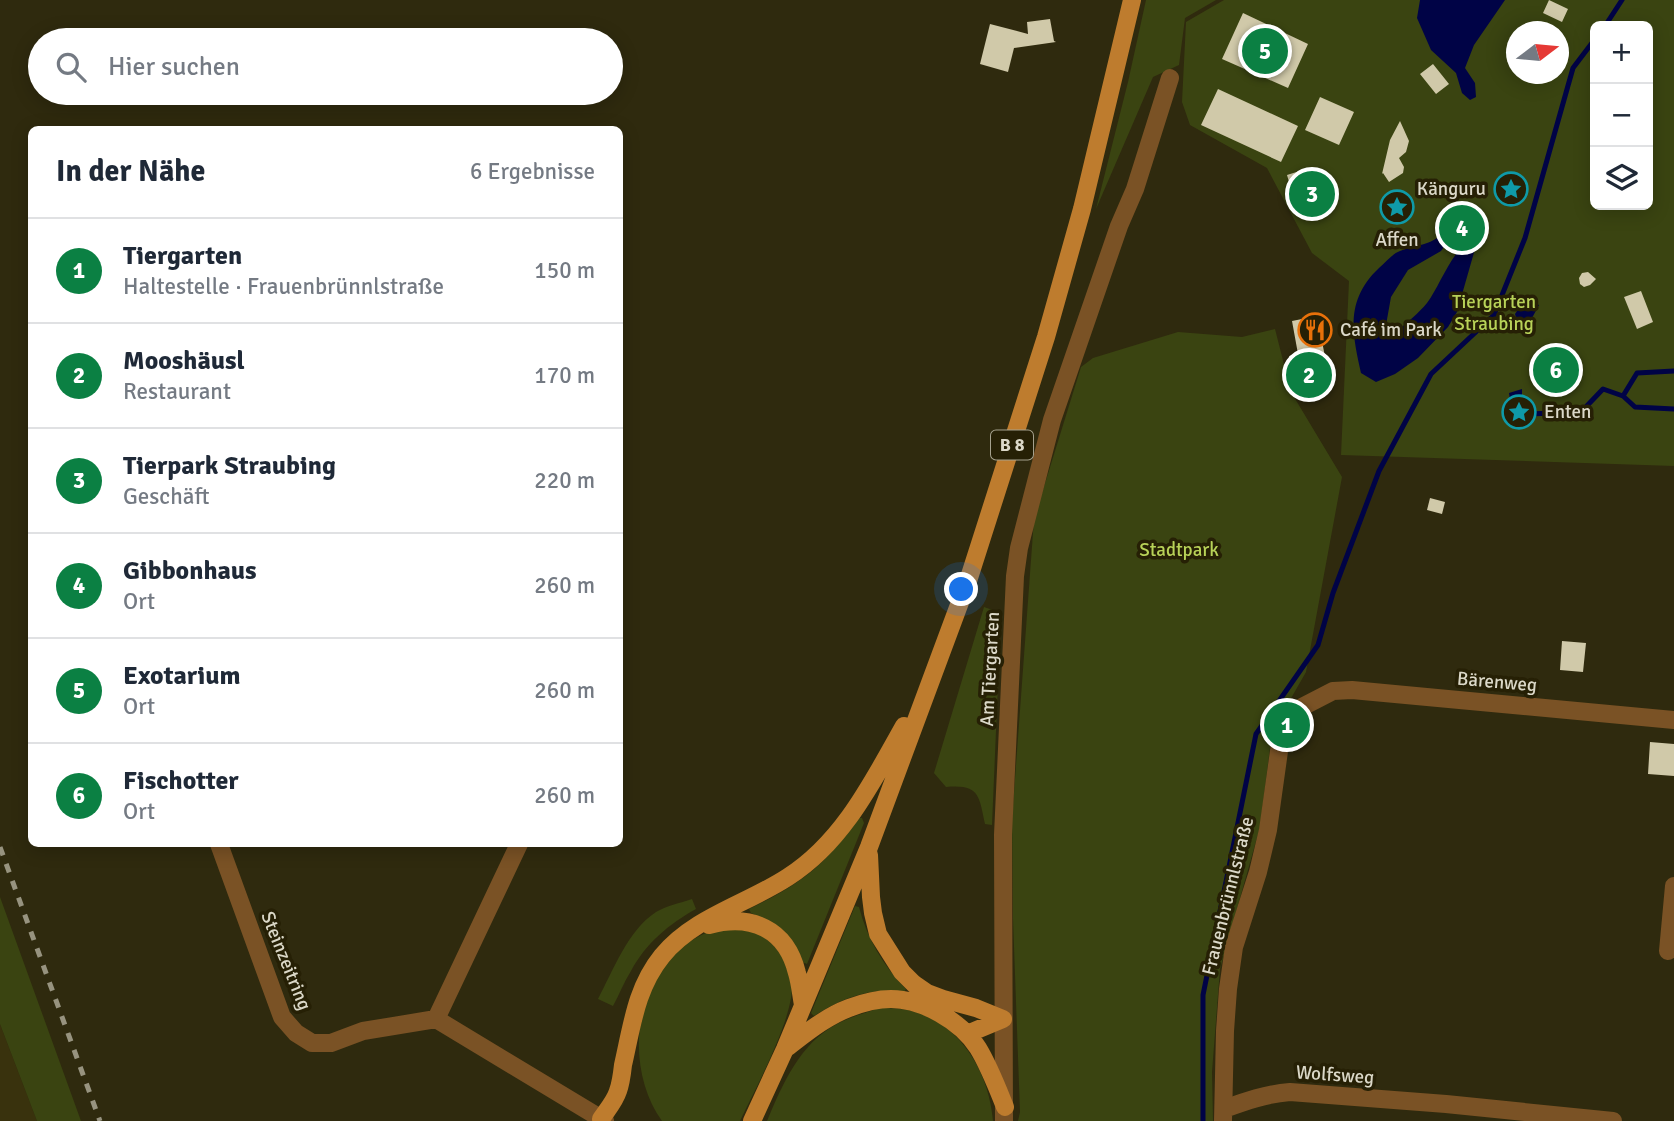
<!DOCTYPE html>
<html lang="de">
<head>
<meta charset="utf-8">
<style>
	body { margin:0; font-family:Signika,sans-serif; background:#f2f2f3; color:#1f2937 }
	.controls { position:absolute; right:21px; top:21px; display:grid; overflow:hidden; border-radius:10px; box-shadow:0 4px 18px #0003 }
	.controls button { width:63px; height:63px; display:grid; place-items:center; padding:0; border:0; border-bottom:2px solid #e0e1e3; background:#fff; color:#1f2937; font:35px sans-serif }
	.compass { position:absolute; left:1506px; top:21px; width:63px; height:63px; border-radius:50%; background:#fff; box-shadow:0 4px 18px #0003; rotate:74deg }
	.you { position:absolute; left:962px; top:590px; width:24px; height:24px; margin:-18px; border:5px solid #fff; border-radius:50%; background:#1a73e8; box-shadow:0 0 0 10px #1a73e833 }
	.badge { display:grid; place-items:center; width:46px; height:46px; border-radius:50%; background:#0b8043; color:#fff; font-size:23px; font-weight:700 }
	.pin { position:absolute; translate:-50% -50%; border:4px solid #fff; box-shadow:0 2px 7px #0006 }
	.list { margin:0; padding:0; list-style:none }
	h2 { display:flex; justify-content:space-between; align-items:center; height:91px; margin:0; padding:0 28px; font-size:30px }
	h2 small { font-size:23px; font-weight:400; color:#747a83 }
	.list li { display:grid; grid-template-columns:46px 1fr auto; gap:21px; align-items:center; box-sizing:border-box; height:105px; padding:0 28px; border-top:2px solid #e0e1e3 }
	.list b { display:block; font-size:26px; white-space:nowrap }
	.list p { margin:0; font-size:23px; white-space:nowrap; color:#747a83 }
	.list em { font-size:23px; font-style:normal; color:#747a83 }
	.icon { flex:none; width:38px; height:38px; fill:none; stroke:currentColor; stroke-width:2; stroke-linecap:round; stroke-linejoin:round }
	.map { position:relative; flex:none; width:1674px; height:1121px; overflow:hidden }
	.search { position:absolute; background:#fff; box-shadow:0 4px 18px #0003; left:28px; top:28px; width:595px; height:77px; display:flex; align-items:center; gap:18px; box-sizing:border-box; padding:0 24px; border-radius:38px; color:#747a83; font-size:26px }
	.panel { position:absolute; background:#fff; box-shadow:0 4px 18px #0003; left:28px; top:126px; width:595px; height:721px; border-radius:10px }
	.map>svg:first-child { display:block }
</style>
</head>
<body>
<div class="map">
<svg width="1674" height="1121" viewBox="0 0 1674 1121">
	<rect width="100%" height="100%" fill="#2f2a0e"/>
	<path fill="#39320d" d="M0,1024L37,1121H0Z"/>
	<path fill="#3a4411" fill-rule="evenodd" d="M1146,0H1216L1185,18L1179,65L1153,77L1096,209L1128,82Z
		M1224,0H1674V466L1341,455L1349,281L1312,253L1267,168L1190,125L1182,102L1186,22ZM1595,26H1648V205H1595ZM1516,32H1558V74H1516Z
		M1275,329L1291,392L1342,477L1306,672L1278,721L1270,748L1260,827L1220,969L1212,1072L1213,1121H1018L1020,1112L1013,919L1012,820L1034,519L1081,367L1093,358L1178,332L1242,337Z
		M984,607L1001,613L992,825L985,824C979,795 979,784 946,787L934,773Z
		M857,818H862L864,823L807,964L802,962L768,921L751,913L749,909C778,895 805,880 827,857C838,845 847,831 857,818Z
		M0,897L81,1121H37L0,1024Z
		M692,899L696,909C669,924 646,943 631,971C624,982 619,995 613,1006L598,999C613,971 628,930 656,912C666,906 680,903 692,899Z
		M855,906L859,907C867,938 883,966 906,989L904,992C871,987 842,998 814,1016L811,1013Z
		M725,927C733,928 743,928 752,931C760,933 768,940 774,946C784,957 791,969 792,984C794,1018 755,1089 740,1121H662C623,1067 633,973 694,939C704,933 714,930 725,927Z
		M879,1008C886,1008 894,1008 901,1009C956,1016 989,1069 993,1121H767C782,1085 800,1043 837,1024C850,1017 865,1013 879,1008Z"/>
	<path fill="#000346" d="M1420,0H1505L1474,45L1465,68L1475,83L1476,97L1470,100L1462,93L1456,73L1431,50L1417,18Z
		M1444,232L1448,241L1441,251L1408,270L1391,297L1386,325L1398,331C1407,322 1419,313 1427,303C1440,286 1453,247 1473,239L1477,242L1457,312L1448,327L1418,358L1395,374L1376,382L1361,373C1352,333 1345,300 1379,268C1386,262 1392,254 1400,251C1415,245 1433,245 1444,232Z
		M1525,299L1539,305L1532,318L1515,333L1518,324L1515,314Z
		M1522,389V406L1528,414L1524,421L1513,419L1509,393Z"/>
	<g fill="none" stroke-linecap="round" stroke-linejoin="round">
		<path stroke="#000346" stroke-width="5" d="M1605,26L1622,0
			M1623,396L1637,373L1674,371
			M1528,414L1581,412L1603,389L1623,396L1635,407L1674,409
			M1203,1121V995L1256,734L1318,645L1333,593L1379,471L1431,374L1494,315L1525,238L1573,68L1595,39"/>
	</g>
	<path fill="#d0c9a9" d="M1549,0L1568,9L1562,22L1543,13Z
		M1243,13L1308,44L1288,88L1222,59Z
		M1050,19L1054,41L1056,42L1014,48L1008,72L980,64L990,24L1028,34L1027,22Z
		M1433,64L1449,84L1436,94L1420,74Z
		M1218,89L1298,126L1281,162L1201,125Z
		M1320,97L1354,112L1339,145L1305,130Z
		M1400,121L1409,141L1406,152L1399,158L1404,167L1403,173L1389,182L1383,173L1382,174L1390,140Z
		M1306,169L1318,197L1299,206L1292,192L1287,175Z
		M1470,209L1475,212L1480,223L1473,239L1465,242L1457,238L1448,241L1444,232L1450,224L1456,221L1462,212Z
		M1588,272L1596,279L1590,285L1584,287L1580,284L1579,278L1582,273Z
		M1641,291L1653,322L1637,329L1624,297Z
		M1317,316L1331,387L1296,394L1289,356L1298,354L1292,321Z
		M1430,498L1445,502L1442,514L1427,510Z
		M1562,641L1586,643L1583,672L1560,670Z
		M1650,742L1674,744V776L1648,774Z"/>
	<g fill="none" stroke-linecap="round" stroke-linejoin="round">
		<path stroke="#7a5225" stroke-width="18" d="M219,844L282,1017L296,1033L312,1043H331L363,1031L436,1019L605,1121
			M1668,951L1674,886
			M436,1019L519,844
			M1224,1109C1246,1101 1266,1094 1290,1092L1446,1104L1613,1121
			M1004,1121L1003,835L1015,576L1019,548L1052,420L1119,226L1135,189L1170,78
			M1223,1121L1225,1031L1228,989L1234,947L1258,872L1268,830L1280,744L1290,717L1302,707L1333,691L1352,690L1674,720"/>
		<path stroke="#be7c2e" stroke-width="18" d="M869,855L871,897L873,913L878,934L902,972L914,984L927,993L943,999L976,1008L1003,1019
			M709,925C751,914 786,928 797,973C800,983 801,994 803,1005
			M967,1034L1003,1019
			M785,1049C805,1034 825,1017 849,1008C862,1003 877,999 891,999C922,999 961,1021 978,1048C989,1066 997,1087 1005,1107
			M601,1119C607,1110 615,1101 618,1091C621,1083 622,1074 623,1065C632,1026 636,988 662,956C694,917 747,904 788,877C843,842 873,781 904,726
			M752,1121L785,1049L869,847L969,578L1046,337L1082,209L1132,0"/>
		<path stroke="#97937f" stroke-width="5" stroke-dasharray="9 9" stroke-linecap="butt" d="M0,847L100,1121"/>
	</g>
	<defs>
		<symbol id="sight-ring" viewBox="-11 -11 22 22"><circle r="9.5" fill="#262005" stroke="#0f9aa8" stroke-width="1.5"/><path d="M0-6L1.8-2.2L6-1.7L2.9 1.2L3.7 5.4L0 3.3L-3.7 5.4L-2.9 1.2L-6-1.7L-1.8-2.2Z" fill="#0f9aa8"/></symbol>
		<symbol id="restaurant-ring" viewBox="-11 -11 22 22"><circle r="9.5" fill="#262005" stroke="#e8710a" stroke-width="1.5"/><path d="M-5-6h1v4h1v-4h1v4h1v-4h1v5L-1.5 .5V6h-2V.5L-5-1ZM5-6V6H3V1.5H1.5Q1.5-4 5-6Z" fill="#e8710a"/></symbol>
	</defs>
	<g fill-rule="evenodd">
		<use href="#sight-ring" x="1492" y="170" width="38" height="38"/>
		<use href="#sight-ring" x="1378" y="188" width="38" height="38"/>
		<use href="#restaurant-ring" x="1296" y="311" width="38" height="38"/>
		<use href="#sight-ring" x="1500" y="393" width="38" height="38"/>
	</g>
	<g text-anchor="middle" dominant-baseline="central" stroke-width="7" stroke-linejoin="round" paint-order="stroke">
		<rect fill="#262005" stroke="#a5a18e" stroke-width="2" x="991" y="430.5" width="42" height="29" rx="5"/>
		<g font-size="18" font-weight="bold" fill="#dbd8c8">
			<text x="1012" y="445">B 8</text>
		</g>
		<g font-size="19" fill="#dbd8c8" stroke="#262005" text-anchor="start">
			<text x="1486" y="189" text-anchor="end">Känguru</text>
			<text x="1397" y="240" text-anchor="middle">Affen</text>
			<text x="1340" y="330">Café im Park</text>
			<text x="1544" y="412">Enten</text>
		</g>
		<g font-size="19" fill="#b8d258" stroke="#262005">
			<text x="1494" y="302">Tiergarten<tspan x="1494" dy="22">Straubing</tspan></text>
			<text x="1179" y="550">Stadtpark</text>
		</g>
		<g font-size="19" fill="#dbd8c8" stroke="#262005">
			<text transform="translate(990 669) rotate(-87)">Am Tiergarten</text>
			<text transform="translate(1497 682) rotate(5)">Bärenweg</text>
			<text transform="translate(1228 896) rotate(-76)">Frauenbrünnlstraße</text>
			<text transform="translate(286 961) rotate(68)">Steinzeitring</text>
			<text transform="translate(1335 1075) rotate(4)">Wolfsweg</text>
		</g>
	</g>
</svg>
<div class="controls">
<button>+</button>
<button>−</button>
<button><svg class="icon" aria-label="layers" viewBox="0 0 24 24"><path d="M12 4l9 5-9 5-9-5zM3 14l9 5 9-5"/></svg></button>
</div>
<svg class="compass" viewBox="-18 -18 36 36"><path d="M0-13l5 13h-10z" fill="#e53935"/><path d="M0 13l5-13h-10z" fill="#747a83"/></svg>
<div class="you"></div>
<div class="pin badge" style="left:1287px;top:725px">1</div>
<div class="pin badge" style="left:1309px;top:375px">2</div>
<div class="pin badge" style="left:1312px;top:194px">3</div>
<div class="pin badge" style="left:1462px;top:228px">4</div>
<div class="pin badge" style="left:1265px;top:51px">5</div>
<div class="pin badge" style="left:1556px;top:370px">6</div>
<div class="search"><svg class="icon" aria-label="search" viewBox="0 0 24 24"><circle cx="10" cy="10" r="6"/><path d="M15 15l6 6"/></svg>Hier suchen</div>
<section class="panel">
<h2>In der Nähe<small>6 Ergebnisse</small></h2>
<ul class="list">
<li><span class="badge">1</span><div><b>Tiergarten</b><p>Haltestelle · Frauenbrünnlstraße</p></div><em>150 m</em></li>
<li><span class="badge">2</span><div><b>Mooshäusl</b><p>Restaurant</p></div><em>170 m</em></li>
<li><span class="badge">3</span><div><b>Tierpark Straubing</b><p>Geschäft</p></div><em>220 m</em></li>
<li><span class="badge">4</span><div><b>Gibbonhaus</b><p>Ort</p></div><em>260 m</em></li>
<li><span class="badge">5</span><div><b>Exotarium</b><p>Ort</p></div><em>260 m</em></li>
<li><span class="badge">6</span><div><b>Fischotter</b><p>Ort</p></div><em>260 m</em></li>
</ul>
</section>
</div>
</body>
</html>
